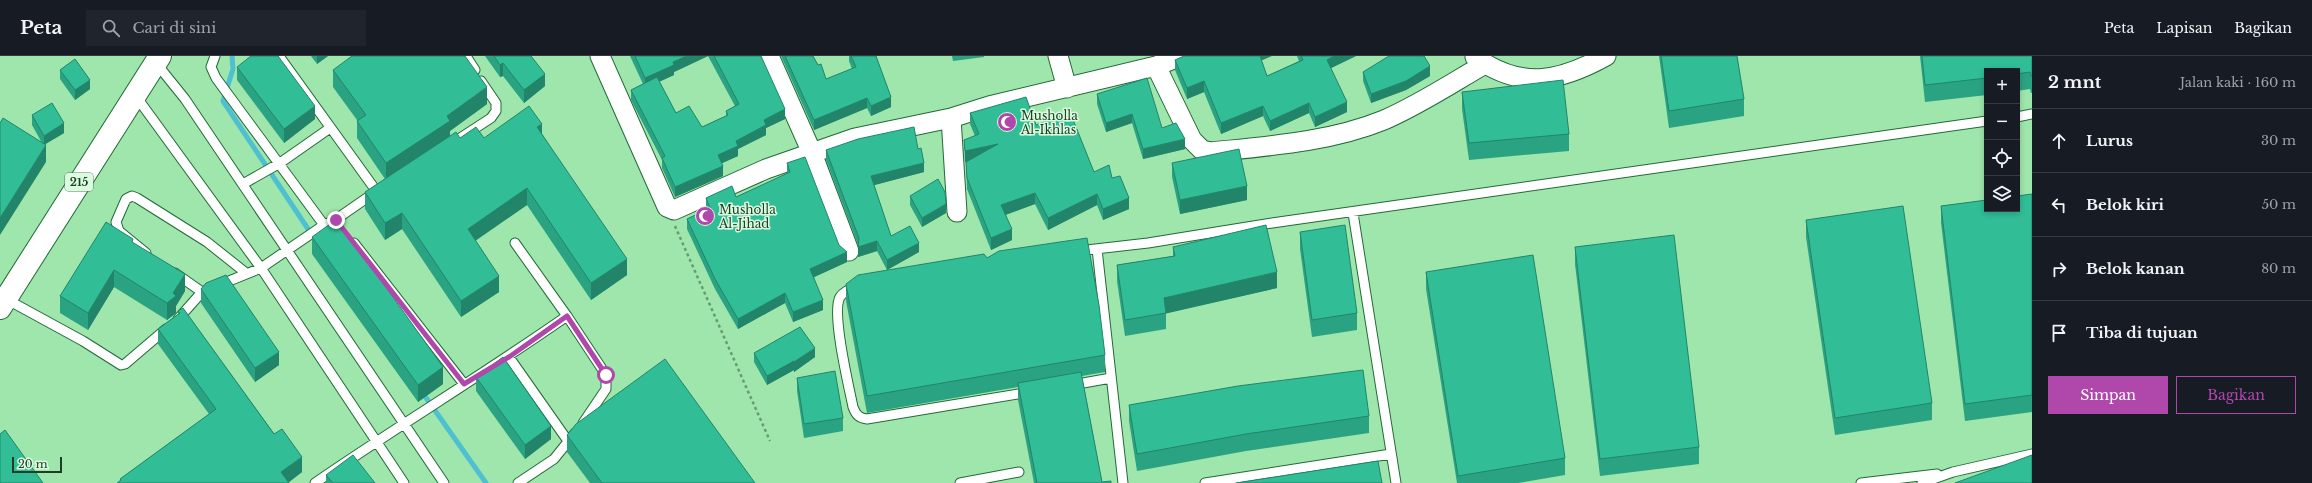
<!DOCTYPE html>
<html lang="id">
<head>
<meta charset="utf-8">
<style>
	body { margin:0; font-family:"Libre Baskerville",serif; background:#20242c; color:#f1f3f6 }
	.controls { position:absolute; right:12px; top:12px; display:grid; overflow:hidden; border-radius:0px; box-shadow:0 2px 6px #0003 }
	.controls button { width:36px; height:36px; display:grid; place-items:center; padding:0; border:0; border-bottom:1px solid #363941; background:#171b24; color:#f1f3f6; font:20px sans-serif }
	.scale { position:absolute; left:12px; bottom:10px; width:50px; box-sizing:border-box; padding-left:4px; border:2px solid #203d26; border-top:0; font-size:11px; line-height:14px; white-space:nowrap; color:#203d26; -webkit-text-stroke:3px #dafddf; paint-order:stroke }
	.stop { position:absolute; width:12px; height:12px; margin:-9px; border:3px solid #b048ab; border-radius:50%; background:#fff }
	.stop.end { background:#b048ab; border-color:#fff; box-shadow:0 1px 4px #0008 }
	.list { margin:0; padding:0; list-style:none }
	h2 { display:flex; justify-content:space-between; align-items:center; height:52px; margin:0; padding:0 16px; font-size:17px }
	h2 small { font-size:13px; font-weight:400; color:#9ea1a6 }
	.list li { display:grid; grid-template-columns:26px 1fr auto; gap:12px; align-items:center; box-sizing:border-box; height:64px; padding:0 16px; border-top:1px solid #363941 }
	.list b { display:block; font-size:15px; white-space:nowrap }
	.list em { font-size:13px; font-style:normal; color:#9ea1a6 }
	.actions { display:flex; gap:8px; padding:12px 16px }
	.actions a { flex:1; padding:9px 0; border:1px solid #b048ab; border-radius:0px; text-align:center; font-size:14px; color:#b048ab }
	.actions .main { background:#b048ab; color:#fff }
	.icon { flex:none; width:22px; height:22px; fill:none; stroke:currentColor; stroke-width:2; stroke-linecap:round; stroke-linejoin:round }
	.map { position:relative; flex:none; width:2032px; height:427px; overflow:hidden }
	header { display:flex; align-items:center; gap:24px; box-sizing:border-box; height:56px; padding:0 20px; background:#171b24; border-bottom:1px solid #363941 }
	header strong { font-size:19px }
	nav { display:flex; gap:22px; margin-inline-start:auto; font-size:14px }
	.search { width:280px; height:36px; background:#20242c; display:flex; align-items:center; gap:10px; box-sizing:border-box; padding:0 14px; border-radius:0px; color:#9ea1a6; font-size:15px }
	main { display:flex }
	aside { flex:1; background:#171b24 }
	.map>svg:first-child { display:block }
</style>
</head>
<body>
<header>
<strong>Peta</strong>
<div class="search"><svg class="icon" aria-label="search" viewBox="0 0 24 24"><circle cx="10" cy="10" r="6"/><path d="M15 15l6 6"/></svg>Cari di sini</div>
<nav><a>Peta</a><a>Lapisan</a><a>Bagikan</a></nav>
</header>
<main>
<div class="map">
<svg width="2032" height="427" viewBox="0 0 2032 427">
	<rect width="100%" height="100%" fill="#9ee6ab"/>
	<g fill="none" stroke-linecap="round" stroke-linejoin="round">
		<path stroke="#4ec0d2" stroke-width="5" d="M232,0L233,13L223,45L312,179
			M422,336L486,427"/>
		<defs>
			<path id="lane" d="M215,0L211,11L216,22L324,169
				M279,0L377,136
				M466,0L475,14
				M156,7L185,43L444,427
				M135,39L261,212L404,427
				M2017,61L2032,58
				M451,88L491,62L496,55V47L481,25
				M243,128L280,107L330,72
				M1353,157L1396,427
				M354,187L464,328
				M515,187L567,260
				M1097,193L1123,427
				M1078,195L1148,187L1272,167L1987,65
				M146,197L119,175L116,166L126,143L132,140L137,142L207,186L246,217
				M175,217L202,236L261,212L324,169L335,164L374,137
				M858,230C851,233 844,235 840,241C831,257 849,331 853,351C856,359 859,362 867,363L1030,336
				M6,243L83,285L121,309L125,308L166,273
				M178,263L202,236
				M509,301L568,385
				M1072,329L1111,322
				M315,427C398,370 484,318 567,260L606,319V333L583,367
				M518,427L554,403L575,377
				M960,427L1019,416
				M1205,427L1391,398
				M1861,427L1937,418
				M1922,427L1953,416L2032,398"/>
			<path id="street" d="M600,0L667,151L674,154L766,113L855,82L951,62L989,50L1156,10L1182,0
				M769,0L812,97L849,195
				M1058,0L1067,32
				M1475,1C1521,34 1559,26 1606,0
				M1156,10L1192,84L1202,94L1211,96C1269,90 1330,86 1384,64C1419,49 1452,27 1485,8
				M951,62L957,156"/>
			<path id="primary" d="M0,252L160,0"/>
		</defs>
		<use href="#lane" stroke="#226a37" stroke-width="11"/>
		<use href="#street" stroke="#226a37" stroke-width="21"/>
		<use href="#primary" stroke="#226a37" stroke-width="24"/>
		<path stroke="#679c70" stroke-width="2.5" stroke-dasharray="3 3" stroke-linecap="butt" d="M675,170L770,385"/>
		<use href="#lane" stroke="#fff" stroke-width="9"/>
		<use href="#street" stroke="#fff" stroke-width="19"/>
		<use href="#primary" stroke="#fff" stroke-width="22"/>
	</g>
	<path fill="#2aa382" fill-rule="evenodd" d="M311,0H328L317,8Z
		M485,0H531L545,30L524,47L503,20L500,21Z
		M630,0H761L785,63L766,72V79L738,93V100L722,107L723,120L675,141L662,112V104L631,44V34L643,28ZM708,0L735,50L726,55V60L702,71L676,57L659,26L674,19V16Z
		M781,0H813L818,9L826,23L852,13L849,5V0H876L891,51L871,60L867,52L814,74Z
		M952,0H984V1L953,5Z
		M1297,0H1356L1331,12L1347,56L1315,71L1309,57L1270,75L1263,60L1221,78L1204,36L1187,43L1175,14V4H1261L1267,20L1299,5Z
		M1659,0H1737L1744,43V60L1669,72Z
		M1920,0H2032V37H2031L2030,33L2017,35V15H1987V39L1925,46Z
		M237,11L315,63L284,87L237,24Z
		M60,14L90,33L75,44L60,23Z
		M333,14L487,48L450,75V80L460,82H484L542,78L627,219L591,244L527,149L475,184L499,236L461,261L402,173L385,184L365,153V136L385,123L357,82V64L333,31Z
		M1363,16L1430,20L1406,34L1371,47L1363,25Z
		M1462,36L1569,78V95L1469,104L1462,53Z
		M1097,38L1162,72L1185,93L1143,103L1132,67L1106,76L1097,48Z
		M970,57L1036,69L1094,116L1112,122L1129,153L1103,164L1097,149L1048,174L1035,148L1006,159L1012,184L991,194L967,133L966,106L968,105L965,106L964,84L975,80L970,68Z
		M32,59L64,77L45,88L46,106L42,87L32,69Z
		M918,93L924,116L874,129L891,180L919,196L887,214L877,195L858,201V189L826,104V94Z
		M787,107L839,189L847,206L814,221L823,254L793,266L785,247L738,273L715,233L687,173V163L707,153L706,152V142L736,141L787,118Z
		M1172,107L1247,144L1180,158L1172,121Z
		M2032,138V356L1965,365L1941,167V150Z
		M910,140L946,157L922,171L910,149Z
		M1806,164L1932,347V364L1835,379L1806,181Z
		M1300,176L1357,257V274L1312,281L1300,193Z
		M312,181L443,328L418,346L312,198Z
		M133,187L185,235L176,250V257L167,264L114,231L88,274L60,257V240Z
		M1173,191L1277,232L1166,257V273L1125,280L1117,225V209L1173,200Z
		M1575,191L1699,391V408L1600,420L1575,208Z
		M987,202L1105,299V316L1082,320L1102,426L1111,427H1034L1018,344V331L867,357L846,245V228Z
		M1426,216L1565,402V419L1518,427H1457L1426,233Z
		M201,233L279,309L255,326L201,247Z
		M183,252L302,416L288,426L120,425V423L209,358L158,288V273L178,258V255Z
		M754,297L815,301L794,316V314L767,329L754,306Z
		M476,321L551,383L525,403L476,335Z
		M797,322L843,362V375L804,382L797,335Z
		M1129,349L1369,360V377L1246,395L1137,415L1129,365Z
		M567,379L755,427H590L567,396Z
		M326,419L375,427H326Z"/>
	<path fill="#22856a" d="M317,0H328L317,8Z
		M687,0H708L674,16V19L645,32V22L673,6Z
		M1258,0H1272L1258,6Z
		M1334,0H1356L1327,14V4Z
		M503,7V20L500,21V9Z
		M1430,10V20L1406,34L1371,47V38Z
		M545,18V30L524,47V34Z
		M90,24V33L75,44V34Z
		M1204,25V36L1187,43V32Z
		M487,31V48L450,75V82L386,124V107L447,60Z
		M891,41V51L871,60V50Z
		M867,42V52L814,74V64Z
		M1347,46V56L1315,71V61Z
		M1309,47V57L1270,75V65Z
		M315,50V63L284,87V73Z
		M1263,50V60L1221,78V67Z
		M785,53V63L766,72V79L738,93V100L718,109V99L764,64Z
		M1132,58V67L1106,76V67Z
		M64,67V77L44,89V80Z
		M542,68V84L537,71Z
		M1185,83V93L1143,103V93Z
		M998,88V99L965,106V95Z
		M46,89V106L0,179V162Z
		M924,107V116L871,130V120Z
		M723,110V120L675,141V131Z
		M1247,130V144L1180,158V144Z
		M527,132V149L468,190V173Z
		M1035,137V148L1001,160V149Z
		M1097,138V149L1048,174V162Z
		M1129,142V153L1103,164V153Z
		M946,148V157L922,171V162Z
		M402,157V173L385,184V167Z
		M1012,173V184L991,194V182Z
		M877,185V195L858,201V191Z
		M919,187V196L887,214V204Z
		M847,196V206L810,223V213Z
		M627,203V219L591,244V227Z
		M114,214V231L88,274V257Z
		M1277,216V232L1164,258V242Z
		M185,218V235L176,250V257L167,264V247Z
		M499,220V236L461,261V245Z
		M785,237V247L738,273V263Z
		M823,244V254L793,266V256Z
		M815,292V301L794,316V306Z
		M279,296V309L255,326V312Z
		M794,305V314L767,329V320Z
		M443,311V328L418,346V329Z
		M551,370V383L525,403V389Z
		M302,401V416L288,427L281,416Z"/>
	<path fill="#31be97" stroke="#22856a" d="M251,0H278L315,50L284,73L237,11Z
		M352,0H465L487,31L447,60L450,65L386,107L357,65L366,59L333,14Z
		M494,0H531L545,18L524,34L503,7L500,9Z
		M635,0H687L673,6L674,9L645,22Z
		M714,0H761L785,53L764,64L766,69L736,85L738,90L718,99L723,110L675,131L662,102L665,100L631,34L657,21L676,57L689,50L702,71L728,59L726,55L739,48Z
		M785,0H813L818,9L821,8L826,23L856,11L851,0H876L891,41L871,50L867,42L814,64Z
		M1184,0H1260L1267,20L1303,4L1301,0H1334L1327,4L1347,46L1315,61L1309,47L1270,65L1263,50L1221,67L1204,25L1187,32L1175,4Z
		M1389,0H1424L1430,10L1406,25L1371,38L1363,16Z
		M1661,0H1737L1744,43L1669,55Z
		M1922,0H2032V20H2031L2030,16L2017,18V15H1987V22L1925,29Z
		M75,3L90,24L75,34L60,14Z
		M1147,22L1162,72L1176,67L1185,83L1143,93L1132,58L1106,67L1097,38Z
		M1563,24L1569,78L1469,87L1462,36Z
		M1026,41L1036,69L1070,56L1094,116L1109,109L1112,122L1120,120L1129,142L1103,153L1097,138L1048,162L1035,137L1001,149L1012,173L991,182L967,122L966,106L998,88L965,95L964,84L979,78L970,57Z
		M52,47L64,67L44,80L32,59Z
		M529,50L542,68L537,71L627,203L591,227L527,132L468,173L499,220L461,245L402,157L385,167L365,136L456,76L460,82L476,71L484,82Z
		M3,62L46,89L0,162V67Z
		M914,71L918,93L921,92L924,107L871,120L891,180L910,170L919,187L887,204L877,185L858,191L859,182L826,94L858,83Z
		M1239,93L1247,130L1180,144L1172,107Z
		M805,101L839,189L847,196L810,213L823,244L793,256L785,237L738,263L715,223L687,163L710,152L706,142L732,130L736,141L790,116L787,107Z
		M938,123L945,136L946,148L922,162L910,140Z
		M2032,138V339L1965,348L1941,150L1987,144V153H2017V140Z
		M1903,150L1932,347L1835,362L1806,164Z
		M337,163L443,311L418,329L312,181Z
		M106,166L133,183L132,186L185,218L173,237L176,240L167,247L114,214L88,257L60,240Z
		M1266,169L1277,216L1164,242L1166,257L1125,264L1117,209L1175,200L1173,191Z
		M1345,169L1357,257L1312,264L1300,176Z
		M1674,179L1699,391L1600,403L1575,191Z
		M1087,182L1099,249L1105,299L867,340L846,228L858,219L984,198L987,202L999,195Z
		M1533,199L1565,402L1458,420L1426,216Z
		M226,219L279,296L255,312L201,233L206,227Z
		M183,252L274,378L282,373L302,401L281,416L289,427H117L121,424L120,423L216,353L158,273L180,257L178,255Z
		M800,271L815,292L794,306V305L767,320L754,297Z
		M503,301L551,370L525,389L476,321Z
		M665,303L755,427H602L567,379L576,368Z
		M1363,314L1369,360L1246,378L1137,398L1129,349L1238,330Z
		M835,315L843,362L804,368L797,322Z
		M1081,316L1102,426L1111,425V427H1037L1018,327Z
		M5,374L43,427H0V378Z
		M353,399L375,427H333L326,419Z
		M2032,399V427H1955Z
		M1378,405L1382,427H1236Z"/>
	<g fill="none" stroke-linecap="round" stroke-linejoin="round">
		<path stroke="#b048ab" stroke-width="5" d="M336,164L464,328L509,301L567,260L606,319"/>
	</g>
	<defs>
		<symbol id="mosque-disc" viewBox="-11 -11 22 22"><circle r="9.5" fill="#b048ab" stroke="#dafddf"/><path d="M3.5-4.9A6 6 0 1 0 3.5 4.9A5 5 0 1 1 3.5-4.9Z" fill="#fff"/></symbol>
	</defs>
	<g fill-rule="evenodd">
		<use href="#mosque-disc" x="996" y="55" width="22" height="22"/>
		<use href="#mosque-disc" x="694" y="149" width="22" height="22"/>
	</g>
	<g text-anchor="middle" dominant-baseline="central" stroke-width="3" stroke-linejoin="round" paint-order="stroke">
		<rect fill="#dafddf" stroke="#58775e" stroke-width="1" x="65" y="117" width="28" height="18" rx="3"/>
		<g font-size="11" font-weight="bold" fill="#203d26">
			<text x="79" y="126">215</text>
		</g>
		<g font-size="12" fill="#203d26" stroke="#dafddf" text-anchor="start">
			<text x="1021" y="59">Musholla<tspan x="1021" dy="14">Al-Ikhlas</tspan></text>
			<text x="719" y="153">Musholla<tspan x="719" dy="14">Al-Jihad</tspan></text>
		</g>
	</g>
</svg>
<div class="controls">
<button>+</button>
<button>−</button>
<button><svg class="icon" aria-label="locate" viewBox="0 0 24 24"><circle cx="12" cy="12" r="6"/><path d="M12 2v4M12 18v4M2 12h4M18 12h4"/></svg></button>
<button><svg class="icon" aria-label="layers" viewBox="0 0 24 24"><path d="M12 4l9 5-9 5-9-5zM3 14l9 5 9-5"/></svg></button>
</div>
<div class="scale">20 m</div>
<div class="stop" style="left:606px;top:319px"></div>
<div class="stop end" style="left:336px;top:164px"></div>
</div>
<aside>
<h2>2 mnt<small>Jalan kaki · 160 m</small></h2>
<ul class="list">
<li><svg class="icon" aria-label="ahead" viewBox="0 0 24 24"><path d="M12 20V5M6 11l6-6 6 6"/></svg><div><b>Lurus</b></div><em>30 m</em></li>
<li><svg class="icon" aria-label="left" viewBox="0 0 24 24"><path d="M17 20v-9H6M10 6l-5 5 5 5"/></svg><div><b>Belok kiri</b></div><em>50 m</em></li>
<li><svg class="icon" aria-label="right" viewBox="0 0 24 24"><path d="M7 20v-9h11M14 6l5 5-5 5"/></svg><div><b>Belok kanan</b></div><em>80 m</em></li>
<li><svg class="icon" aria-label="arrive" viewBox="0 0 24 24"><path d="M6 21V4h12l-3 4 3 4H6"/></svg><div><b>Tiba di tujuan</b></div></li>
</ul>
<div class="actions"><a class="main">Simpan</a><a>Bagikan</a></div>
</aside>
</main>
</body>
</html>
